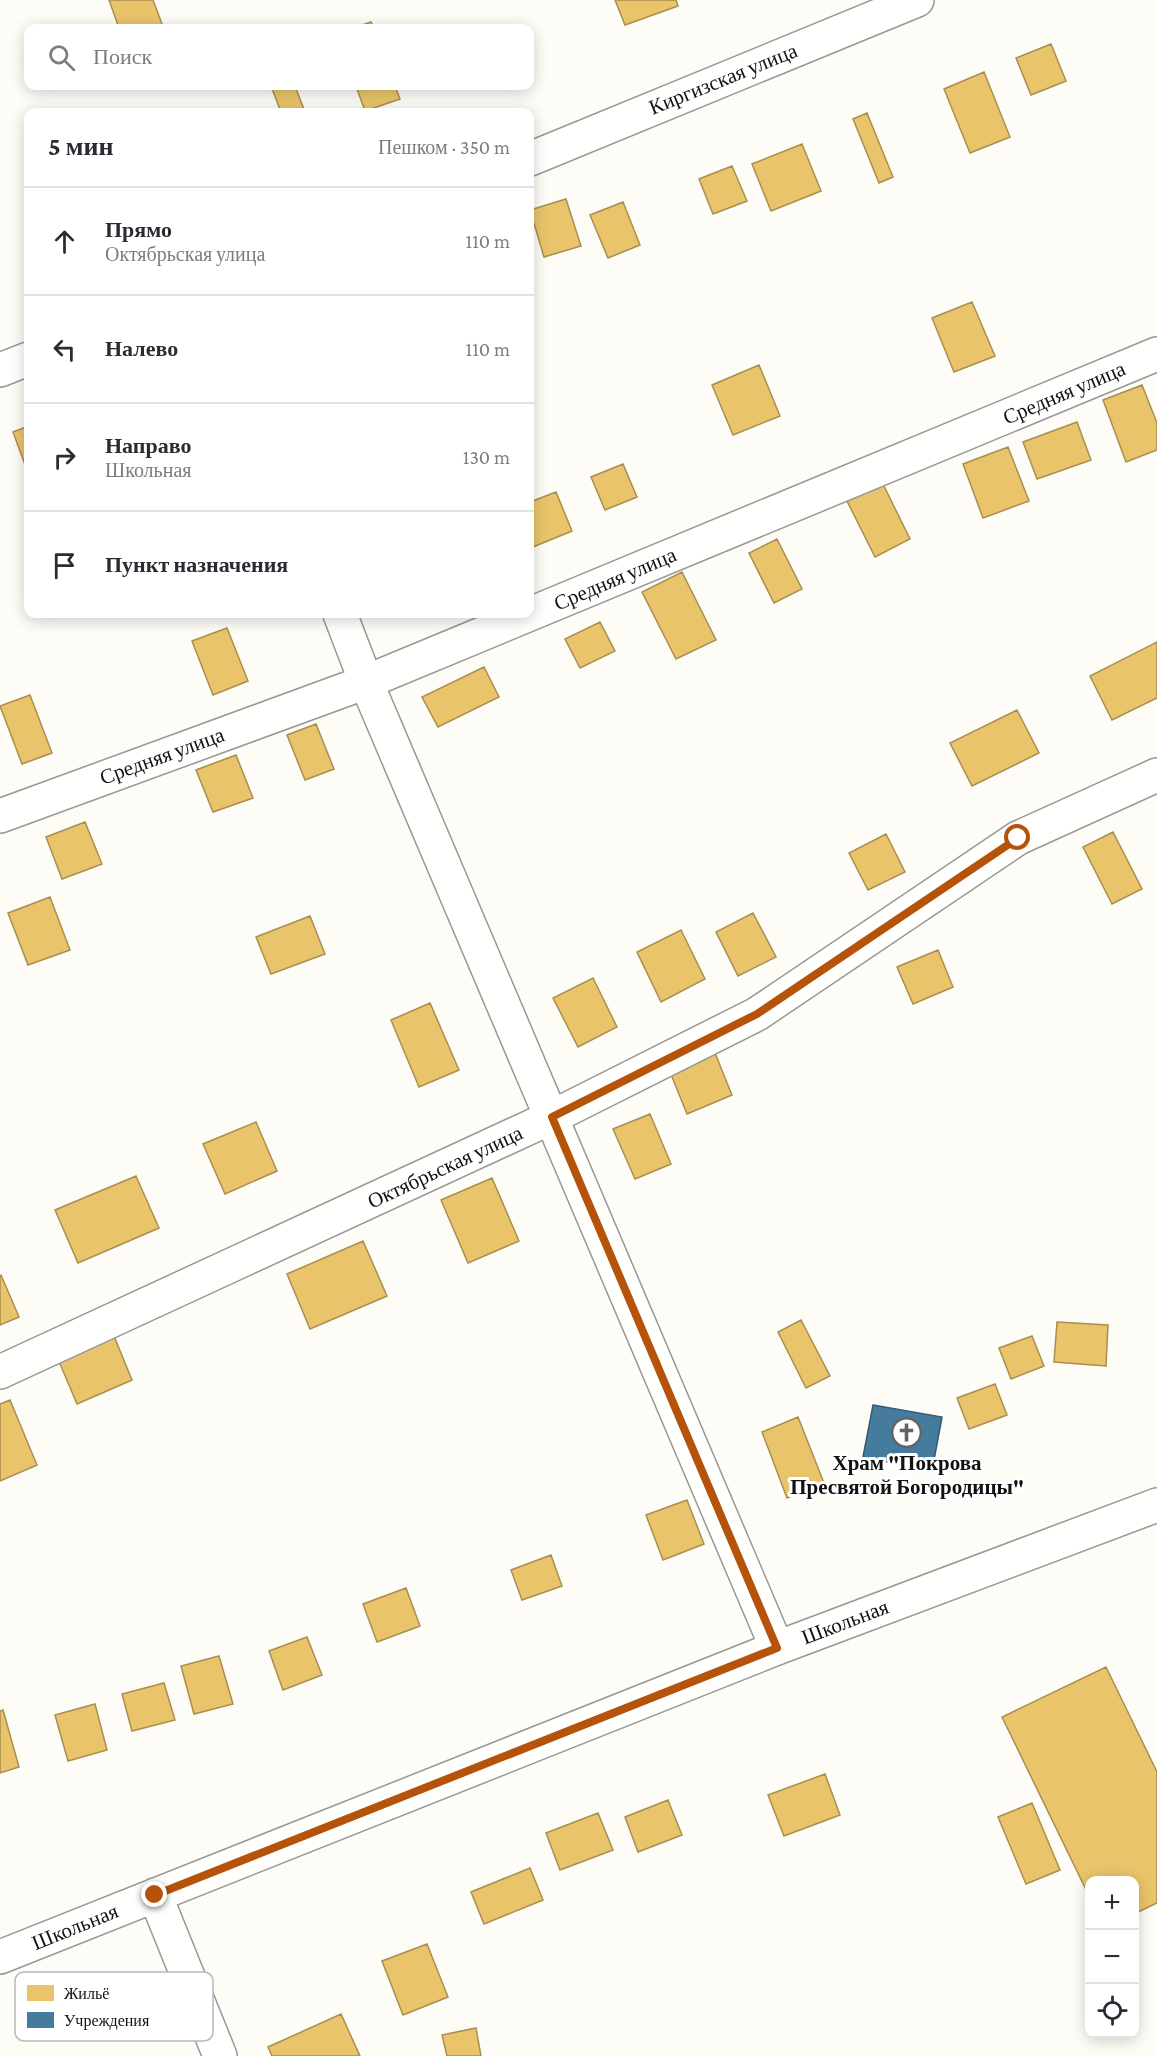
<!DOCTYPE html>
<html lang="ru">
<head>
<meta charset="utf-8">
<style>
	body { margin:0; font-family:"Crimson Pro",serif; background:#f7f7f7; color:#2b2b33 }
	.controls { position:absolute; right:18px; bottom:18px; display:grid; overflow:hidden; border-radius:12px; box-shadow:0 3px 15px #0003 }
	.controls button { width:54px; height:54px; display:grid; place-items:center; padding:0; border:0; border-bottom:2px solid #e1e1e2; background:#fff; color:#2b2b33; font:30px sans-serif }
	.stop { position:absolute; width:18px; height:18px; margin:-14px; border:4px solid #b45309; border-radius:50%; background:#fff }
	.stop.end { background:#b45309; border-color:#fff; box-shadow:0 2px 6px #0008 }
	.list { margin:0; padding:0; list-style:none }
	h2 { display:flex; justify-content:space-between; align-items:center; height:78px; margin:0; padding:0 24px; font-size:26px }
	h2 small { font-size:20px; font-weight:400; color:#7c7c81 }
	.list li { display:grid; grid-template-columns:39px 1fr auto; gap:18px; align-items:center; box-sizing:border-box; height:108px; padding:0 24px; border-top:2px solid #e1e1e2 }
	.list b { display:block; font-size:22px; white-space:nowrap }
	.list p { margin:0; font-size:20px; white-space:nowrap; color:#7c7c81 }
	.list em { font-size:20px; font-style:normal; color:#7c7c81 }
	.icon { flex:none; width:33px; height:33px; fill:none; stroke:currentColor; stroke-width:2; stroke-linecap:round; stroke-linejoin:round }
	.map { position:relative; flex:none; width:1157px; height:2056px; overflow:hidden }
	.search { position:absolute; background:#fff; box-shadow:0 3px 15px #0003; left:24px; top:24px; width:510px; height:66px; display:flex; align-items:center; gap:15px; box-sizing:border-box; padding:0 21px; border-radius:12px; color:#7c7c81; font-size:22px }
	.panel { position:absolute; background:#fff; box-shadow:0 3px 15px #0003; left:24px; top:108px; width:510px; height:510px; border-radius:12px }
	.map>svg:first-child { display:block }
</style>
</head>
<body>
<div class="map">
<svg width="1157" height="2056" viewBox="0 0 1157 2056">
	<rect width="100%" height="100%" fill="#fdfcf7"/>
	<path fill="#e9c46a" stroke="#a88e4f" stroke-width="1.5" d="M109,0H153L162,24L152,28H119Z
		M615,0H676L678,6L625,25Z
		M371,22L374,28H354Z
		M1051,44L1066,81L1031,95L1016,58Z
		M984,72L1010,137L970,153L944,89Z
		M271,86H295L305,112H281Z
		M356,86H395L400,99L365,111Z
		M867,113L893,177L879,183L853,119Z
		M802,144L821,191L771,211L752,164Z
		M732,166L747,201L713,214L699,179Z
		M566,199L581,246L544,257L530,210Z
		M623,202L640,245L608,258L590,215Z
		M972,302L995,356L954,372L932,318Z
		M759,365L780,416L733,435L712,385Z
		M1142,385L1157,423V450L1126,462L1103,400Z
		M1077,422L1091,460L1037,479L1023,442Z
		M28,426V473L13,432Z
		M1008,447L1029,501L983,518L963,464Z
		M623,464L637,497L605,510L591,477Z
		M882,482L910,539L875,557L846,499Z
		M556,492L572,531L533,547L530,537V502Z
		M777,539L802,589L774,603L749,553Z
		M682,572L716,640L676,659L642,592Z
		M600,622L615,651L580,668L565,639Z
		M227,628L248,681L213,695L192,641Z
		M1157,642V698L1112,720L1090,676Z
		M484,667L499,697L438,727L422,697Z
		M30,695L52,753L22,764L0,706Z
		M1017,710L1039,753L972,786L950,743Z
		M316,724L334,769L305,780L287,735Z
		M236,755L253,798L213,812L196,770Z
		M85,822L102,864L62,879L46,837Z
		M1113,832L1142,889L1112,904L1083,847Z
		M886,834L905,872L868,890L849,853Z
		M50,897L70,950L28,965L8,913Z
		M753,913L776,957L738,976L716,932Z
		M310,916L325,954L271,974L256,937Z
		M681,930L705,979L661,1002L637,952Z
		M938,950L953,987L913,1004L897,967Z
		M593,978L617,1027L578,1047L553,998Z
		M430,1003L459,1070L419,1087L391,1020Z
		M715,1053L732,1095L687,1114L670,1072Z
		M650,1114L671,1164L635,1179L613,1129Z
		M256,1122L277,1171L225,1194L203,1144Z
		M136,1176L159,1228L78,1263L55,1210Z
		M492,1178L519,1241L468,1263L441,1200Z
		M363,1241L387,1296L310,1329L287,1274Z
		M1,1275L19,1317L0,1325V1276Z
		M801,1320L830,1376L806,1388L778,1332Z
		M1057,1322L1108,1325L1106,1366L1054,1362Z
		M114,1336L132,1380L77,1404L58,1359Z
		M1032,1336L1044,1366L1011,1379L999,1348Z
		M995,1384L1007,1415L969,1429L957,1398Z
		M10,1400L37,1465L0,1481V1404Z
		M798,1417L824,1483L787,1498L762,1432Z
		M687,1500L704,1544L663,1560L646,1515Z
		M551,1555L562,1586L522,1600L511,1570Z
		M406,1588L420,1626L377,1642L363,1604Z
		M307,1637L322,1675L283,1690L269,1651Z
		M219,1656L233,1704L194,1714L181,1666Z
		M1106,1667L1157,1772V1903L1134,1914V1880H1090V1898L1002,1717Z
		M164,1683L175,1720L132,1731L122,1694Z
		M95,1704L107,1750L68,1761L55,1715Z
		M3,1710L19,1767L0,1773V1711Z
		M825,1774L840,1815L784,1836L768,1795Z
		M668,1800L682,1835L638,1852L625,1817Z
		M1032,1803L1060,1870L1026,1884L998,1817Z
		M598,1813L613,1850L560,1870L546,1833Z
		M530,1868L543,1900L484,1924L471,1892Z
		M427,1944L448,1997L403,2015L382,1961Z
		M341,2014L360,2056H272L268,2047Z
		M476,2028L481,2056H447L442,2035Z"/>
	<path fill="#457b9d" stroke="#355b73" stroke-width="1.5" d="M873,1405L942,1417L932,1471L863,1457Z"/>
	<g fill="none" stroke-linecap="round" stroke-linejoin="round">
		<defs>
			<path id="minor" d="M530,159L917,0
				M0,370L28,359
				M340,614L366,682L777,1648
				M0,816L366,682L1157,354
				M0,1372L552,1117L757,1014L1018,838L1157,775
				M155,1895L220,2056
				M0,1957L777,1648L1157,1505"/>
		</defs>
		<use href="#minor" stroke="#979795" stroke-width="36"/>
		<use href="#minor" stroke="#fffffe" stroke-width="33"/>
	</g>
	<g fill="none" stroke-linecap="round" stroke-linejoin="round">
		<path stroke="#b45309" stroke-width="8" d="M155,1895L777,1648L552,1117L757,1014L1018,838"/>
	</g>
	<defs>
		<symbol id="church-ring" viewBox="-11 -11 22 22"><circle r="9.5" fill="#fff" stroke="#646362" stroke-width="1.5"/><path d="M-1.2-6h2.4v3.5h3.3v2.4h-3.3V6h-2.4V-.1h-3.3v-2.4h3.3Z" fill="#646362"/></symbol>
	</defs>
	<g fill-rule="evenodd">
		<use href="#church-ring" x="890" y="1416" width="33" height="33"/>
	</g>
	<g text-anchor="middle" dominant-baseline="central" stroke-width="6" stroke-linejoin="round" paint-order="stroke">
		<g font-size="21" fill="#111" stroke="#fff">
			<text transform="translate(723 79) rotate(-22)">Киргизская улица</text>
			<text transform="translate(1064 393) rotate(-23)">Средняя улица</text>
			<text transform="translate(615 579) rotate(-23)">Средняя улица</text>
			<text transform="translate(162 756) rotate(-20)">Средняя улица</text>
			<text transform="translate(445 1167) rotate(-25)">Октябрьская улица</text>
			<text transform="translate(845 1622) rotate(-21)">Школьная</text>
			<text transform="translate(75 1927) rotate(-22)">Школьная</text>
		</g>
		<g font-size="21" font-weight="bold" fill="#111" stroke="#fff">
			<text x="907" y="1463">Храм "Покрова<tspan x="907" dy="24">Пресвятой Богородицы"</tspan></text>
		</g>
	</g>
	<rect x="15" y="1972" width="198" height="69" rx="9" fill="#fff" stroke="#b8b8b8" stroke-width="1.5"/>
	<rect x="27" y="1985" width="27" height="16" fill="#e9c46a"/>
	<rect x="27" y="2012" width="27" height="16" fill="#457b9d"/>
	<g font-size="16" fill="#111">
		<text x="64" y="1999">Жильё</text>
		<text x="64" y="2026">Учреждения</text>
	</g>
</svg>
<div class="controls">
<button>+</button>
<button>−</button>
<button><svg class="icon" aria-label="locate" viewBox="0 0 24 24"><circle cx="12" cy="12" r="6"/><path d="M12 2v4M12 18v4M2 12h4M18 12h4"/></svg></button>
</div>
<div class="stop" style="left:1018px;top:838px"></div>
<div class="stop end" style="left:155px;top:1895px"></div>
<div class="search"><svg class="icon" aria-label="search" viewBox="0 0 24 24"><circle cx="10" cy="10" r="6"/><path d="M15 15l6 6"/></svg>Поиск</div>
<section class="panel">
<h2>5 мин<small>Пешком · 350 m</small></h2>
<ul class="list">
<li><svg class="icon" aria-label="ahead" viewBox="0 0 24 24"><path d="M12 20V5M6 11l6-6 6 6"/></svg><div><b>Прямо</b><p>Октябрьская улица</p></div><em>110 m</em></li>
<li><svg class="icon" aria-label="left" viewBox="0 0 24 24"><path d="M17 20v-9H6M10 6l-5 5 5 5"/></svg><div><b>Налево</b></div><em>110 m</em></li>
<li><svg class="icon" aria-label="right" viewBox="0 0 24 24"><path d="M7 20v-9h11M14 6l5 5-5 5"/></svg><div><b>Направо</b><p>Школьная</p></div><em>130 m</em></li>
<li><svg class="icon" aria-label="arrive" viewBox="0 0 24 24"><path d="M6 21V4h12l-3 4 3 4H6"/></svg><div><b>Пункт назначения</b></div></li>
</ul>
</section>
</div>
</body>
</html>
